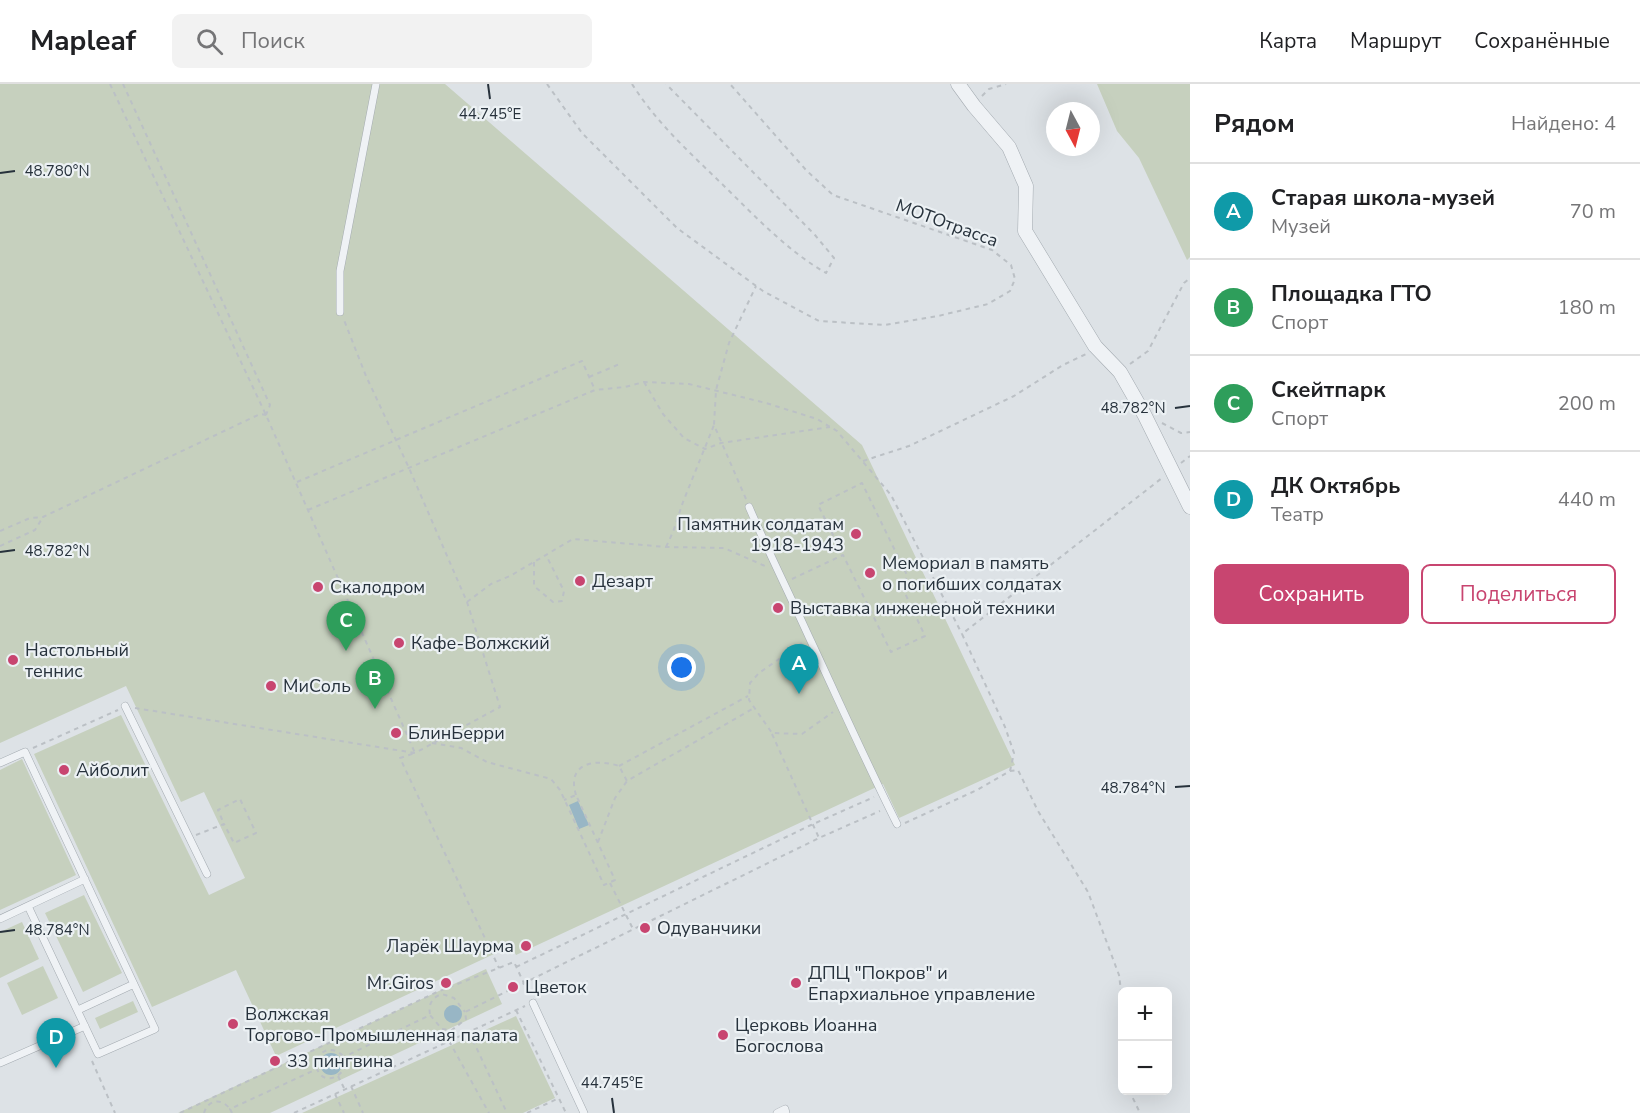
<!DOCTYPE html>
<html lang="ru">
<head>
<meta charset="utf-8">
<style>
	body { margin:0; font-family:"Nunito Sans",sans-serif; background:#f2f2f2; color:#202124 }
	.controls { position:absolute; right:18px; bottom:18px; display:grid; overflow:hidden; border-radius:9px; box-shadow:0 6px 24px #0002 }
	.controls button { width:54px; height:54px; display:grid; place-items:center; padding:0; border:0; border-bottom:2px solid #e0e0e0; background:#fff; color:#202124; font:30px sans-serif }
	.compass { position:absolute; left:1046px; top:18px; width:54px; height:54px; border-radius:50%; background:#fff; box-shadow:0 6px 24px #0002; rotate:173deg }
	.you { position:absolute; left:682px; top:584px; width:21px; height:21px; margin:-15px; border:4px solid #fff; border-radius:50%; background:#1a73e8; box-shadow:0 0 0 9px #1a73e833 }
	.badge { display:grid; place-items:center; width:39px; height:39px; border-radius:50%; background:#c84570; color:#fff; font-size:20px; font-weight:700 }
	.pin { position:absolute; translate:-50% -50px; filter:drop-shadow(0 2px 3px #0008) }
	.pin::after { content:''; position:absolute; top:32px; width:21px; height:18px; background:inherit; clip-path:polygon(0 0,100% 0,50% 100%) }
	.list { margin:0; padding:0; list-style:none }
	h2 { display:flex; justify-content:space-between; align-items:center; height:78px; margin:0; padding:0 24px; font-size:26px }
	h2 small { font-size:20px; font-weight:400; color:#757577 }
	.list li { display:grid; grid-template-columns:39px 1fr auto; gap:18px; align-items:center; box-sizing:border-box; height:96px; padding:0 24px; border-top:2px solid #e0e0e0 }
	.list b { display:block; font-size:22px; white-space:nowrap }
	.list p { margin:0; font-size:20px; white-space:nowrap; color:#757577 }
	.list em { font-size:20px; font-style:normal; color:#757577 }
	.actions { display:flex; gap:12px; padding:18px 24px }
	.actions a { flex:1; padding:14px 0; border:2px solid #c84570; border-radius:9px; text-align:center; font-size:21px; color:#c84570 }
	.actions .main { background:#c84570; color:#fff }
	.icon { flex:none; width:33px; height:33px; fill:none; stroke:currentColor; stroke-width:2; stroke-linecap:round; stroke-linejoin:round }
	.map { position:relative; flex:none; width:1190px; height:1029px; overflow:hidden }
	header { display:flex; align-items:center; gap:36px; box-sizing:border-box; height:84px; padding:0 30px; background:#fff; border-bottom:2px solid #e0e0e0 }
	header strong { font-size:28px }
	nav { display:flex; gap:33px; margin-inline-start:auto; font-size:21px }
	.search { width:420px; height:54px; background:#f2f2f2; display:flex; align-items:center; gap:15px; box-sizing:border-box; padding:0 21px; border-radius:9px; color:#757577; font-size:22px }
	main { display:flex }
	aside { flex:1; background:#fff }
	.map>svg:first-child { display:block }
</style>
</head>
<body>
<header>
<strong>Mapleaf</strong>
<div class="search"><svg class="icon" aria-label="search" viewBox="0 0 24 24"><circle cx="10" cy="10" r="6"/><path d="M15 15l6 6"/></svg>Поиск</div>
<nav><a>Карта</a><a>Маршрут</a><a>Сохранённые</a></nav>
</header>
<main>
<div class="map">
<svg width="1190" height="1029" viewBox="0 0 1190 1029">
	<rect width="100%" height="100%" fill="#dde2e6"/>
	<path fill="#c6d0be" d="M0,0H445L862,361L1015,681L899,734L883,700L516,871L511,862L276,972L236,886L152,923L34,670L121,631L209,811L245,794L204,708L181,718L126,602L0,659Z
		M1097,0H1190V173L1187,176L1139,74L1117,47Z
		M22,675L76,791L0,826V686Z
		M84,811L122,889L83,908L45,829Z
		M22,838L39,875L0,894V848Z
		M43,882L58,914L22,931L7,899Z
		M486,885L502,920L270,1029H178Z
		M133,917L138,928L100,945L95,934Z
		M516,932L555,1014L523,1029H302Z"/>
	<path fill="#98b6c5" d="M578,717L589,741L579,745L569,721Z
		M444 930a9 9 0 1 1 18 0a9 9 0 1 1-18 0Z
		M320 980a11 11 0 1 1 22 0a11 11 0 1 1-22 0Z"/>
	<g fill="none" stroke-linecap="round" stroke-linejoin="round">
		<defs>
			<path id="lane" d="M340,228V187L376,0
				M749,423C768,467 789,509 809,553C838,615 866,678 897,740
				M125,622L207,790
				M0,679L25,668L155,945L98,970L28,822
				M0,835L85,795
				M533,919L584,1029
				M78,926L134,900
				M0,979L85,942
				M777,1029L785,1025L786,1029"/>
			<path id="street" d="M958,0L974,22L1009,63L1026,102L1025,147L1095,262L1120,288L1144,330L1190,423"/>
		</defs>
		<use href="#lane" stroke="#a3aab0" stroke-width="8"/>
		<use href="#street" stroke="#a3aab0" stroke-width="15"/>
		<path stroke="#bbc0c5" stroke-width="2" stroke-dasharray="4.5 4.5" stroke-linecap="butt" d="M110,0L266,331L415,669L400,674L499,884
			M123,0L270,321L266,331
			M547,0L582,49L677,144L763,207L819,237L884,241L938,232L988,220L1010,207L1015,195L1011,181L992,166L833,111L806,86L730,0
			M632,0C656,38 689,68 721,99C754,131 786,166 826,189L834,174L815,151L666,0
			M982,12L989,5L1006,0
			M1130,280L1148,267L1184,199L1190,194
			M589,293L622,279
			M644,298L663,330L684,354L705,365L721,359L830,343
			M1162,339L1181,349L1190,348
			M863,377L909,362L1014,312L1063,281L1086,270
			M1181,379L1190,372
			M297,398L582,277L595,306
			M746,415L714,341L716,306L729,259L756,202
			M308,426L595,306L625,303L644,298L689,300L766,319L817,335L837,347L891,411L962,550
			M0,447L30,434L43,433L260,330L266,331
			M0,462L35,446L43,433
			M666,463L673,448L683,418L714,341
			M534,478V502L553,518L562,517L564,507L546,471
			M792,495L843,471L891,568L925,552L903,505L907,491L862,399L818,421L843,471
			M467,518L491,500L510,492L573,455L666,463L724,464L765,482
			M802,559L759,589L750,599L749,616L772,649L802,650L833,628
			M135,624L415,669L500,623L467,518L409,384L366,292L344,236
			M772,650L819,754
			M432,659L461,664L487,678L551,695L560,706L604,801L615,796L576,711L564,716
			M33,664L118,626
			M619,682L748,612
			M1010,687L1018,686L1038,727L1088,808L1119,891L1122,915
			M576,711C566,679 595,674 619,682L627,697L754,624
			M905,739L977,706L1010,687L1014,669L1005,643L962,550L1162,394
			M196,751L224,740L234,759L256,749L240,715L218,726L224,740
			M598,758L615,714L627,697
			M610,799L633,845
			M516,883L811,741L874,713
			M516,926L566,1029
			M430,930C428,921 432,913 442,910L454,914L465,928
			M469,948L507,1029
			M1122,955L1120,968L1122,986
			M449,957L489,1029
			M92,977L115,1029
			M317,985C315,967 331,959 344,973
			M338,992L344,1004
			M351,1002L363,1029
			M1129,1006L1140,1029
			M335,1010L344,1029
			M180,1029L437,908L514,878L529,910
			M204,1029C208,1015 222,1014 230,1025
			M232,1029L230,1025L317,985C323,1000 339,995 345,983L344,973L430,931L442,945L452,946L466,935L465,928L819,754L880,727
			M294,1029L525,922
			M527,1029L557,1015"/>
		<use href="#lane" stroke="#eff2f5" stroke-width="7"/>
		<use href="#street" stroke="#eff2f5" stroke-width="14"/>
	</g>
	<path fill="none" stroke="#27323c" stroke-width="2" d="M488,0L490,15M0,89L15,87M1175,324L1190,322M0,468L15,466M1175,703L1190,702M0,848L15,846M612,1014L614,1029"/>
	<g fill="#c84570" stroke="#ecf1f4" stroke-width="2">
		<circle cx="856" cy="450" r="6"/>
		<circle cx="870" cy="489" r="6"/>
		<circle cx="580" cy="497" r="6"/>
		<circle cx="318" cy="503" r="6"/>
		<circle cx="778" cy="524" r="6"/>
		<circle cx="399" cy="559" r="6"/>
		<circle cx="13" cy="576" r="6"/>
		<circle cx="271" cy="602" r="6"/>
		<circle cx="396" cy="649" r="6"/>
		<circle cx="64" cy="686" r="6"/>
		<circle cx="645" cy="844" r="6"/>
		<circle cx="526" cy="862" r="6"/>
		<circle cx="446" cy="899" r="6"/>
		<circle cx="796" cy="899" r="6"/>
		<circle cx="513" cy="903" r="6"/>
		<circle cx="233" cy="940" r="6"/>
		<circle cx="723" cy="951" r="6"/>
		<circle cx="275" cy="977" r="6"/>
	</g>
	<g text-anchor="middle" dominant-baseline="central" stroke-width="4.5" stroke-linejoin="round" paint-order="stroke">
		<g font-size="18" fill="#27323c" stroke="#ecf1f4">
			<text transform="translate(947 139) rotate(20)">МОТОтрасса</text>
		</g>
		<g font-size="18" fill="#27323c" stroke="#ecf1f4" text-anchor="start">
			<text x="844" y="440" text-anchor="end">Памятник солдатам<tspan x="844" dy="21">1918-1943</tspan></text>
			<text x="882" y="479">Мемориал в память<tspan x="882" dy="21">о погибших солдатах</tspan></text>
			<text x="592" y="497">Дезарт</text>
			<text x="330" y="503">Скалодром</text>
			<text x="790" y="524">Выставка инженерной техники</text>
			<text x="411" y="559">Кафе-Волжский</text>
			<text x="25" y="566">Настольный<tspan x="25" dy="21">теннис</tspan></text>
			<text x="283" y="602">МиСоль</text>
			<text x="408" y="649">БлинБерри</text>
			<text x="76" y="686">Айболит</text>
			<text x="657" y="844">Одуванчики</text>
			<text x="514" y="862" text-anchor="end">Ларёк Шаурма</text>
			<text x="808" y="889">ДПЦ "Покров" и<tspan x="808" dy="21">Епархиальное управление</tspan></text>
			<text x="434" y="899" text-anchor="end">Mr.Giros</text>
			<text x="525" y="903">Цветок</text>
			<text x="245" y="930">Волжская<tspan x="245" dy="21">Торгово-Промышленная палата</tspan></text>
			<text x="735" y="941">Церковь Иоанна<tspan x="735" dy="21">Богослова</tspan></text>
			<text x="287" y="977">33 пингвина</text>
		</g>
	</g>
	<g font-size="15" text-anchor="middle" fill="#27323c" stroke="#ecf1f4" stroke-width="4.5" stroke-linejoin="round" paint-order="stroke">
		<text x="490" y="35">44.745°E</text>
		<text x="57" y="92">48.780°N</text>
		<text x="1133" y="329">48.782°N</text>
		<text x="57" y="472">48.782°N</text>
		<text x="1133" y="709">48.784°N</text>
		<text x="57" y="851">48.784°N</text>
		<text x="612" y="1004">44.745°E</text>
	</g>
</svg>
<div class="controls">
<button>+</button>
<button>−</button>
</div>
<svg class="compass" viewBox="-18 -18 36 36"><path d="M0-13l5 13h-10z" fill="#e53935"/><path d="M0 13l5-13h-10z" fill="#757577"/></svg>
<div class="you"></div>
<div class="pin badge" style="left:799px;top:610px;background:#0f9aa8">A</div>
<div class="pin badge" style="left:375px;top:625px;background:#2e9e5b">B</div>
<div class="pin badge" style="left:346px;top:567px;background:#2e9e5b">C</div>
<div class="pin badge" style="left:56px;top:984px;background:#0f9aa8">D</div>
</div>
<aside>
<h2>Рядом<small>Найдено: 4</small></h2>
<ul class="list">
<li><span class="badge" style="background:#0f9aa8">A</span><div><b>Старая школа-музей</b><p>Музей</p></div><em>70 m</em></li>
<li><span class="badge" style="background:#2e9e5b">B</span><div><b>Площадка ГТО</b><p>Спорт</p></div><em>180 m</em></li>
<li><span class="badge" style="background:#2e9e5b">C</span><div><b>Скейтпарк</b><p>Спорт</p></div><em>200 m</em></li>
<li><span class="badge" style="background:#0f9aa8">D</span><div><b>ДК Октябрь</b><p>Театр</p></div><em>440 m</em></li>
</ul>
<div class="actions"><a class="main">Сохранить</a><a>Поделиться</a></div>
</aside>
</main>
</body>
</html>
